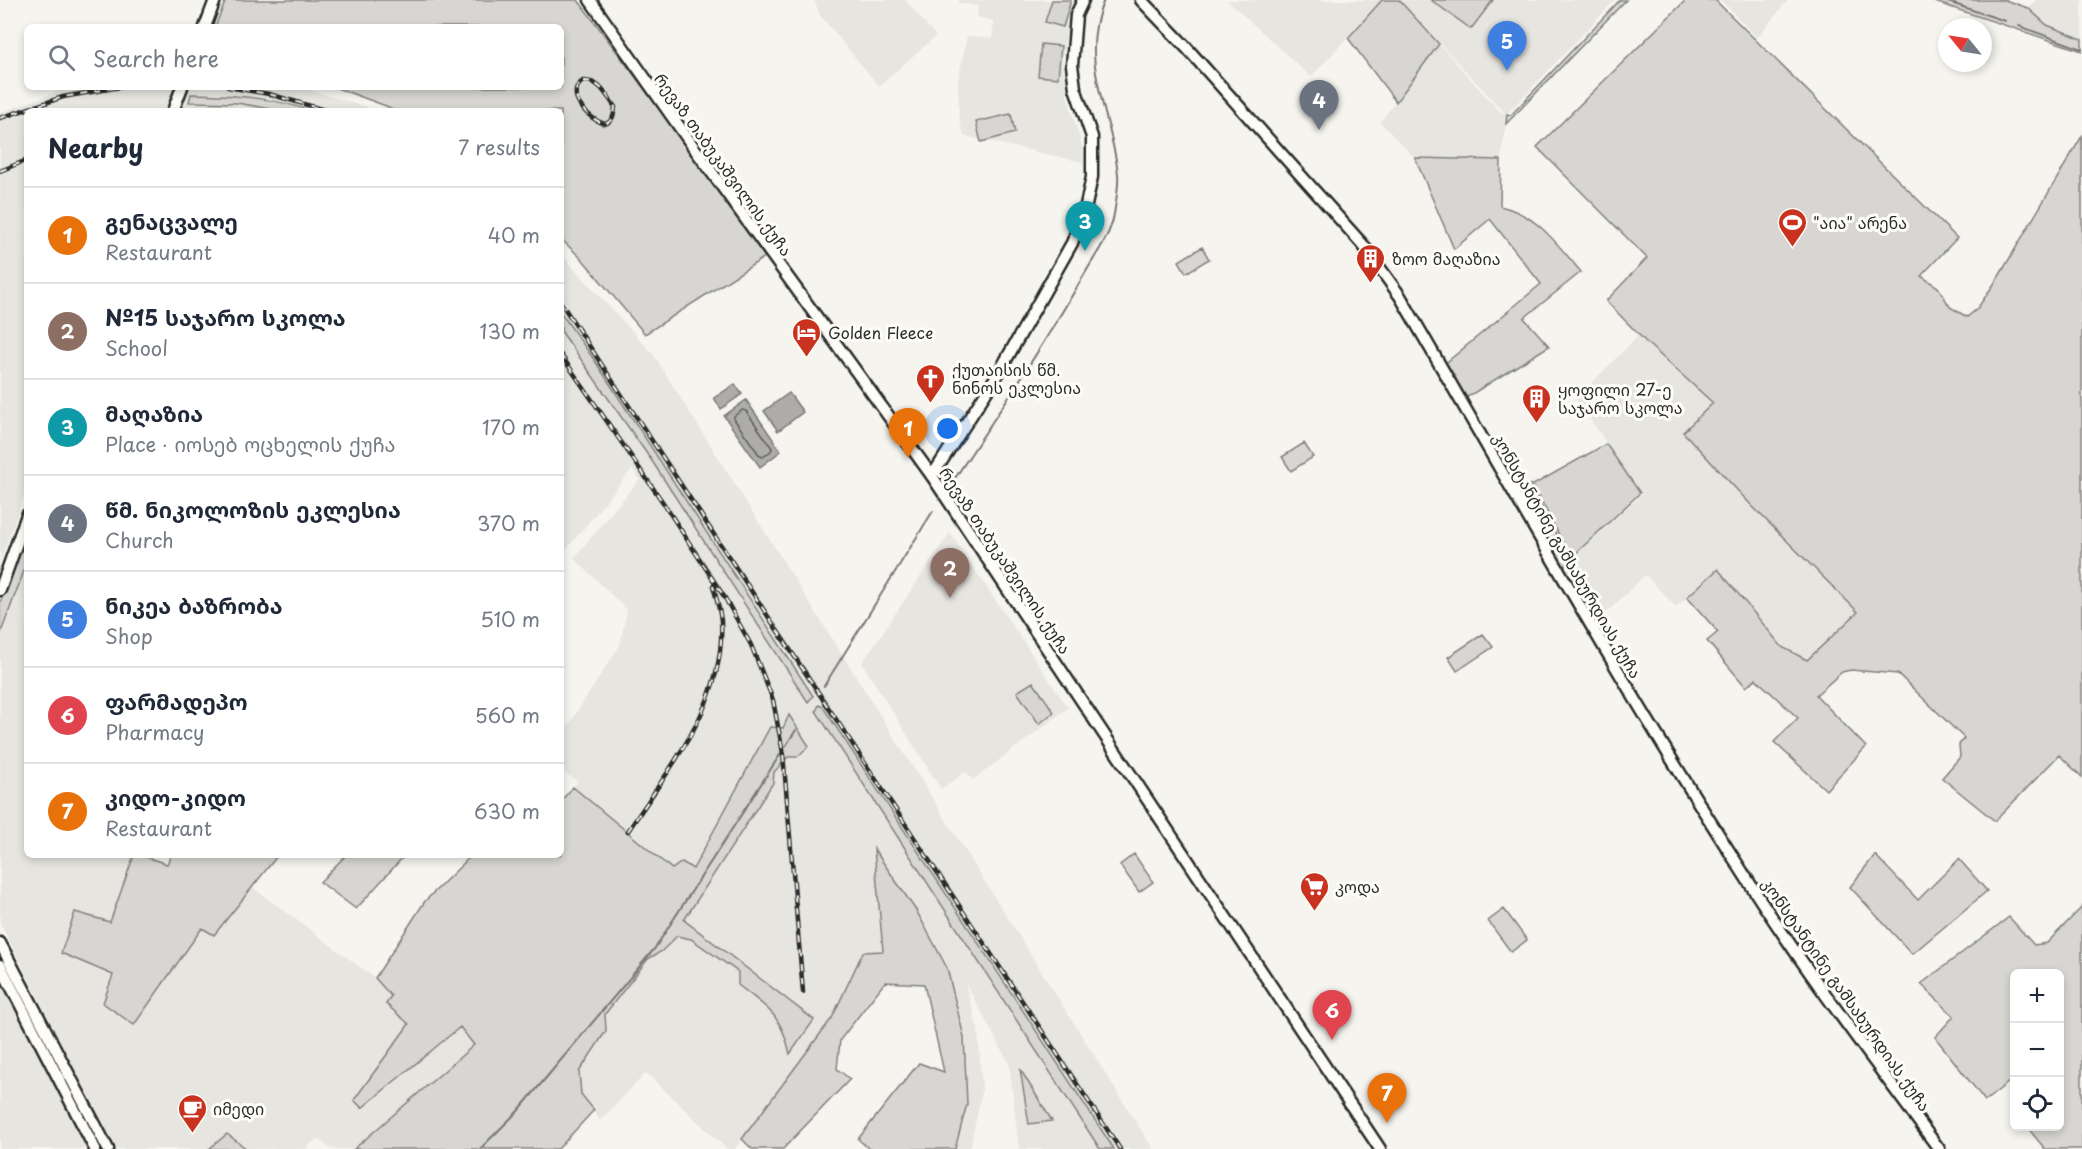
<!DOCTYPE html>
<html lang="en">
<head>
<meta charset="utf-8">
<style>
	body { margin:0; font-family:"Playpen Sans","Noto Sans Georgian",sans-serif; background:#f2f2f3; color:#1f2937 }
	.controls { position:absolute; right:18px; bottom:18px; display:grid; overflow:hidden; border-radius:9px; box-shadow:0 3px 9px #0003 }
	.controls button { width:54px; height:54px; display:grid; place-items:center; padding:0; border:0; border-bottom:2px solid #e0e1e3; background:#fff; color:#1f2937; font:30px sans-serif }
	.compass { position:absolute; left:1938px; top:18px; width:54px; height:54px; border-radius:50%; background:#fff; box-shadow:0 3px 9px #0003; rotate:300deg }
	.you { position:absolute; left:948px; top:429px; width:21px; height:21px; margin:-15px; border:4px solid #fff; border-radius:50%; background:#1a73e8; box-shadow:0 0 0 9px #1a73e833 }
	.badge { display:grid; place-items:center; width:39px; height:39px; border-radius:50%; background:#c8321e; color:#fff; font-size:20px; font-weight:700 }
	.pin { position:absolute; translate:-50% -50px; filter:drop-shadow(0 2px 3px #0008) }
	.pin::after { content:''; position:absolute; top:32px; width:21px; height:18px; background:inherit; clip-path:polygon(0 0,100% 0,50% 100%) }
	.list { margin:0; padding:0; list-style:none }
	h2 { display:flex; justify-content:space-between; align-items:center; height:78px; margin:0; padding:0 24px; font-size:26px }
	h2 small { font-size:20px; font-weight:400; color:#747a83 }
	.list li { display:grid; grid-template-columns:39px 1fr auto; gap:18px; align-items:center; box-sizing:border-box; height:96px; padding:0 24px; border-top:2px solid #e0e1e3 }
	.list b { display:block; font-size:22px; white-space:nowrap }
	.list p { margin:0; font-size:20px; white-space:nowrap; color:#747a83 }
	.list em { font-size:20px; font-style:normal; color:#747a83 }
	.icon { flex:none; width:33px; height:33px; fill:none; stroke:currentColor; stroke-width:2; stroke-linecap:round; stroke-linejoin:round }
	.map { position:relative; flex:none; width:2082px; height:1149px; overflow:hidden }
	.search { position:absolute; background:#fff; box-shadow:0 3px 9px #0003; left:24px; top:24px; width:540px; height:66px; display:flex; align-items:center; gap:15px; box-sizing:border-box; padding:0 21px; border-radius:9px; color:#747a83; font-size:22px }
	.panel { position:absolute; background:#fff; box-shadow:0 3px 9px #0003; left:24px; top:108px; width:540px; height:750px; border-radius:9px }
	.map>svg:first-child { display:block }
</style>
</head>
<body>
<div class="map">
<svg width="2082" height="1149" viewBox="0 0 2082 1149">
	<rect width="100%" height="100%" fill="#f5f4ef"/>
	<filter id="ink" filterUnits="userSpaceOnUse"><feTurbulence type="fractalNoise" baseFrequency=".0167" numOctaves="2"/><feDisplacementMap in="SourceGraphic" scale="12" xChannelSelector="R" yChannelSelector="G"/><feConvolveMatrix kernelMatrix="1 2 1 2 8 2 1 2 1" color-interpolation-filters="sRGB"/></filter>
	<g filter="url(#ink)">
		<path fill="#e6e5e0" d="M814,0H905L936,36L879,86L820,15Z
			M959,0H1072L1062,61L1068,99L1082,146L1083,162L964,136L959,118L958,81L967,36L992,38L994,21L977,17L978,6L959,3Z
			M1227,0H1382L1311,77Z
			M1399,0H1431L1471,29L1493,0H1615L1507,114L1501,160L1415,158L1380,122L1439,44L1499,111L1505,113Z
			M1721,0H1788L1757,38Z
			M2036,0H2082V39L2047,25L2028,8Z
			M69,87H299L380,111H311L268,99L232,95L191,94L189,102L237,103L282,111H27V487L0,562V113Z
			M561,254L653,354L1153,1149H1114L824,707L820,705L816,711L1100,1149H1019L1009,1063L965,982L978,1030L982,1090L970,1149H955L967,1104L964,1037L947,968L874,850L883,951L863,952L832,1018L735,1149H727L646,1073L600,1121L589,1102L581,1094L579,1072L585,1062L604,1014L648,959L662,951L677,936L691,939L738,972V985L774,1012L787,1040L790,1053L814,1021L684,920L773,784L774,772L788,757L789,716L783,729L770,727L693,869L682,862L673,869L573,787L578,782L561,770V737L620,645L627,610L574,558L640,479L632,469L561,556V331L652,461L808,701L595,361L561,313Z
			M1639,335L1713,403L1683,433L1752,506L1859,612L1807,660L1782,647L1718,570L1676,607L1645,575L1592,627L1560,570L1642,494L1576,399Z
			M950,533L1068,708L973,780L966,772L941,789L862,663Z
			M27,563V855H134L109,922L61,953L113,975L103,1003L134,1024L202,928L214,935L252,887L375,978L392,996L387,1004L410,1024L354,1099L361,1107L461,1027L474,1045L354,1149H331L317,1138L306,1149H247L227,1134L209,1149H116L0,923V635Z
			M0,978L88,1149H0Z"/>
		<path fill="#d7d6d2" stroke="#81807e" stroke-width="1.5" d="M226,0H578L664,115L765,257L645,334L583,260L561,239V111H394L386,106L334,87H561V27H215Z
			M1052,0H1071L1063,27L1045,22Z
			M1382,0H1399L1439,44L1396,102L1348,38Z
			M1431,0H1493L1471,29Z
			M1620,0H1626L1506,124L1507,114L1511,115Z
			M1686,0H1715L1957,238L1921,276L1938,287L1950,307L1967,317L1977,309L1998,278L2082,136V777L2059,755L1995,821L1942,778L1960,757L1959,745L1964,738L1898,674L1851,670L1842,672L1816,695L1866,747L1826,790L1774,742L1798,718L1756,679L1746,687L1707,641L1718,632L1687,597L1718,569L1782,647L1807,660L1858,612L1752,506L1683,432L1713,403L1648,344L1606,301L1647,258L1537,147Z
			M1929,0H2005L2028,8L2047,25L2082,39V51Z
			M1041,44L1061,46L1058,78L1038,76Z
			M191,94C232,95 272,97 311,111H282L237,103L189,102Z
			M1011,114L1015,133L981,142L976,122Z
			M1415,158L1501,160L1500,206C1538,215 1556,243 1581,272L1524,318L1549,346L1461,401L1441,367L1541,284L1490,219L1454,249Z
			M1202,247L1209,259L1186,273L1179,261Z
			M561,313L595,361L813,696L808,702L652,461L561,331Z
			M1304,443L1313,457L1291,471L1282,457Z
			M1606,444L1640,493L1571,558L1533,485Z
			M1530,484L1570,561L1560,570L1515,494Z
			M27,529V563L0,635V603Z
			M1483,634L1493,647L1457,671L1448,657Z
			M1033,682L1054,712L1039,724L1017,692Z
			M819,705L823,707L1114,1149H1100L816,711Z
			M789,715L809,746L797,757H788L774,772L773,783L684,920L814,1020L790,1054C781,1014 768,1008 738,985V972L691,939L677,936L662,951L648,959L605,1014L606,1031L579,1072L581,1094L594,1110L558,1149H354L474,1045L460,1027L362,1108L354,1100L409,1024L386,1004L391,996L375,978L425,901L472,855H561V801L573,787L672,869L682,862L693,869L770,727L783,728Z
			M874,849L917,912L947,968L964,1037L967,1104L955,1149H869L858,1139L919,1063L944,1072L924,984L885,982L840,1040L837,1069L850,1079L783,1149H752L742,1139L832,1018L863,952L883,951Z
			M1134,854L1153,882L1139,892L1120,865Z
			M134,855H140L167,864L171,855H278L214,935L202,928L134,1025L103,1003L113,975L61,953L75,912L110,922Z
			M346,855H405L356,909L320,882Z
			M1875,855L1918,900L1959,859L1987,891L1912,954L1850,887Z
			M2082,907V1149H2045L2027,1127L2060,1126V974H2014V1078L1985,1101L1935,1037L1954,1016L1921,984L2009,917L2034,945L2047,943Z
			M1504,909L1527,940L1511,952L1488,921Z
			M1020,1069L1052,1121L1029,1124Z
			M227,1134L247,1149H209Z"/>
		<path fill="#adaca9" stroke="#797877" stroke-width="1.5" d="M735,384L742,394L721,409L714,398Z
			M789,393L803,412L778,431L764,411Z
			M746,400L781,451L760,467L724,416Z"/>
		<g fill="none" stroke-linecap="round" stroke-linejoin="round">
			<path stroke="#5f5f5d" stroke-width="1.5" d="M742,410L746,411L772,448L771,451L763,457L760,456L734,419V416Z"/>
			<path stroke="#797877" stroke-width="2" d="M1942,0L2005,21
				M2019,26L2082,49
				M949,487C995,418 1042,348 1084,275C1094,257 1111,235 1114,214C1116,202 1119,186 1118,174C1112,114 1077,61 1104,0
				M824,686L933,511
				M480,1149L519,1110L655,948L796,730"/>
			<defs>
				<path id="tertiary" d="M1141,0L1185,46L1364,246L1400,296C1513,490 1623,687 1745,876C1805,971 1873,1059 1939,1149
					M932,476L998,374L1072,243L1085,210L1092,177V137L1075,88L1072,65L1076,15L1083,0"/>
				<path id="secondary" d="M590,0L697,152L932,476L1380,1149
					M205,27L215,0
					M173,111L182,87
					M0,590L27,515
					M0,943L108,1149
					M0,965L95,1149"/>
			</defs>
			<use href="#tertiary" stroke="#2b2b2b" stroke-width="15"/>
			<use href="#secondary" stroke="#2b2b2b" stroke-width="15"/>
			<use href="#tertiary" stroke="#fdfcf7" stroke-width="10"/>
			<use href="#secondary" stroke="#fdfcf7" stroke-width="10"/>
			<defs>
				<path id="rail" d="M583,81C600,80 606,95 615,107C614,115 613,121 605,124C589,120 563,94 583,81Z
					M228,87L269,94L328,111
					M0,118L63,97L120,87
					M0,171L27,160
					M561,303L1120,1149
					M561,355L662,501L725,598L751,645L773,700L783,753L803,992
					M628,831C669,768 726,702 721,621C720,610 716,597 713,586"/>
			</defs>
			<use href="#rail" stroke="#2b2b2b" stroke-width="4.5"/>
			<use href="#rail" stroke="#fdfcf7" stroke-width="2" stroke-dasharray="7" stroke-linecap="butt"/>
		</g>
	</g>
	<defs>
		<symbol id="stadium-pin" viewBox="-11 -11 22 30"><path d="M0 17L-7.5 6A9.5 9.5 0 1 1 7.5 6Z" fill="#c8321e" stroke="#fdfcf7"/><path d="M0-5a6.5 5 0 1 0 0 10a6.5 5 0 1 0 0-10ZM-3.5-1.8h7v3.6h-7Z" fill="#fff"/></symbol>
		<symbol id="building-pin" viewBox="-11 -11 22 30"><path d="M0 17L-7.5 6A9.5 9.5 0 1 1 7.5 6Z" fill="#c8321e" stroke="#fdfcf7"/><path d="M-4-6H4V6H1V3H-1V6H-4ZM-2.5-4.3h1.7v1.8h-1.7ZM.8-4.3h1.7v1.8H.8ZM-2.5-1h1.7V.8h-1.7ZM.8-1h1.7V.8H.8Z" fill="#fff"/></symbol>
		<symbol id="hotel-pin" viewBox="-11 -11 22 30"><path d="M0 17L-7.5 6A9.5 9.5 0 1 1 7.5 6Z" fill="#c8321e" stroke="#fdfcf7"/><path d="M-6-4.5h1.5V1H6V5H4.5V3h-9V5H-6ZM-4 0a1.8 1.8 0 1 1 3.6 0ZM.5 0V-2.5h3Q6-2.5 6 0Z" fill="#fff"/></symbol>
		<symbol id="church-pin" viewBox="-11 -11 22 30"><path d="M0 17L-7.5 6A9.5 9.5 0 1 1 7.5 6Z" fill="#c8321e" stroke="#fdfcf7"/><path d="M-1.2-6h2.4v3.5h3.3v2.4h-3.3V6h-2.4V-.1h-3.3v-2.4h3.3Z" fill="#fff"/></symbol>
		<symbol id="supermarket-pin" viewBox="-11 -11 22 30"><path d="M0 17L-7.5 6A9.5 9.5 0 1 1 7.5 6Z" fill="#c8321e" stroke="#fdfcf7"/><path d="M-6-5.5h2.5l.6 2H6L4.5 2H-2.5L-4.4-4H-6ZM-1.5 3.2a1.3 1.3 0 1 0 .1 0ZM3 3.2a1.3 1.3 0 1 0 .1 0Z" fill="#fff"/></symbol>
		<symbol id="cafe-pin" viewBox="-11 -11 22 30"><path d="M0 17L-7.5 6A9.5 9.5 0 1 1 7.5 6Z" fill="#c8321e" stroke="#fdfcf7"/><path d="M-5.5-4.5H6V0H3Q3 3.5 0 3.5H-2.5Q-5.5 3.5-5.5 0ZM3-3.2v2h1.7v-2ZM-6 4.5H4V6H-6Z" fill="#fff"/></symbol>
	</defs>
	<g fill-rule="evenodd">
		<use href="#stadium-pin" x="1776" y="206" width="33" height="45"/>
		<use href="#building-pin" x="1354" y="242" width="33" height="45"/>
		<use href="#hotel-pin" x="790" y="316" width="33" height="45"/>
		<use href="#church-pin" x="914" y="362" width="33" height="45"/>
		<use href="#building-pin" x="1520" y="382" width="33" height="45"/>
		<use href="#supermarket-pin" x="1298" y="870" width="33" height="45"/>
		<use href="#cafe-pin" x="176" y="1092" width="33" height="45"/>
	</g>
	<g text-anchor="middle" dominant-baseline="central" stroke-width="6" stroke-linejoin="round" paint-order="stroke">
		<g font-size="16" fill="#2b2b2b" stroke="#fdfcf7">
			<text transform="translate(724 164) rotate(54)">რევაზ თაბუკაშვილის ქუჩა</text>
			<text transform="translate(1568 555) rotate(60)">კონსტანტინე გამსახურდიას ქუჩა</text>
			<text transform="translate(1006 560) rotate(56)">რევაზ თაბუკაშვილის ქუჩა</text>
			<text transform="translate(1847 994) rotate(55)">კონსტანტინე გამსახურდიას ქუჩა</text>
		</g>
		<g font-size="16" fill="#2b2b2b" stroke="#fdfcf7" text-anchor="start">
			<text x="1813" y="222">"აია" არენა</text>
			<text x="1392" y="258">ზოო მაღაზია</text>
			<text x="828" y="332">Golden Fleece</text>
			<text x="952" y="369">ქუთაისის წმ.<tspan x="952" dy="18">ნინოს ეკლესია</tspan></text>
			<text x="1558" y="389">ყოფილი 27-ე<tspan x="1558" dy="18">საჯარო სკოლა</tspan></text>
			<text x="1335" y="886">კოდა</text>
			<text x="213" y="1108">იმედი</text>
		</g>
	</g>
</svg>
<div class="controls">
<button>+</button>
<button>−</button>
<button><svg class="icon" aria-label="locate" viewBox="0 0 24 24"><circle cx="12" cy="12" r="6"/><path d="M12 2v4M12 18v4M2 12h4M18 12h4"/></svg></button>
</div>
<svg class="compass" viewBox="-18 -18 36 36"><path d="M0-13l5 13h-10z" fill="#e53935"/><path d="M0 13l5-13h-10z" fill="#747a83"/></svg>
<div class="you"></div>
<div class="pin badge" style="left:908px;top:458px;background:#e8710a">1</div>
<div class="pin badge" style="left:950px;top:598px;background:#8d6e63">2</div>
<div class="pin badge" style="left:1085px;top:251px;background:#0f9aa8">3</div>
<div class="pin badge" style="left:1319px;top:130px;background:#6b7280">4</div>
<div class="pin badge" style="left:1507px;top:71px;background:#3f7fe0">5</div>
<div class="pin badge" style="left:1332px;top:1040px;background:#e0444e">6</div>
<div class="pin badge" style="left:1387px;top:1123px;background:#e8710a">7</div>
<div class="search"><svg class="icon" aria-label="search" viewBox="0 0 24 24"><circle cx="10" cy="10" r="6"/><path d="M15 15l6 6"/></svg>Search here</div>
<section class="panel">
<h2>Nearby<small>7 results</small></h2>
<ul class="list">
<li><span class="badge" style="background:#e8710a">1</span><div><b>გენაცვალე</b><p>Restaurant</p></div><em>40 m</em></li>
<li><span class="badge" style="background:#8d6e63">2</span><div><b>№15 საჯარო სკოლა</b><p>School</p></div><em>130 m</em></li>
<li><span class="badge" style="background:#0f9aa8">3</span><div><b>მაღაზია</b><p>Place · იოსებ ოცხელის ქუჩა</p></div><em>170 m</em></li>
<li><span class="badge" style="background:#6b7280">4</span><div><b>წმ. ნიკოლოზის ეკლესია</b><p>Church</p></div><em>370 m</em></li>
<li><span class="badge" style="background:#3f7fe0">5</span><div><b>ნიკეა ბაზრობა</b><p>Shop</p></div><em>510 m</em></li>
<li><span class="badge" style="background:#e0444e">6</span><div><b>ფარმადეპო</b><p>Pharmacy</p></div><em>560 m</em></li>
<li><span class="badge" style="background:#e8710a">7</span><div><b>კიდო-კიდო</b><p>Restaurant</p></div><em>630 m</em></li>
</ul>
</section>
</div>
</body>
</html>
